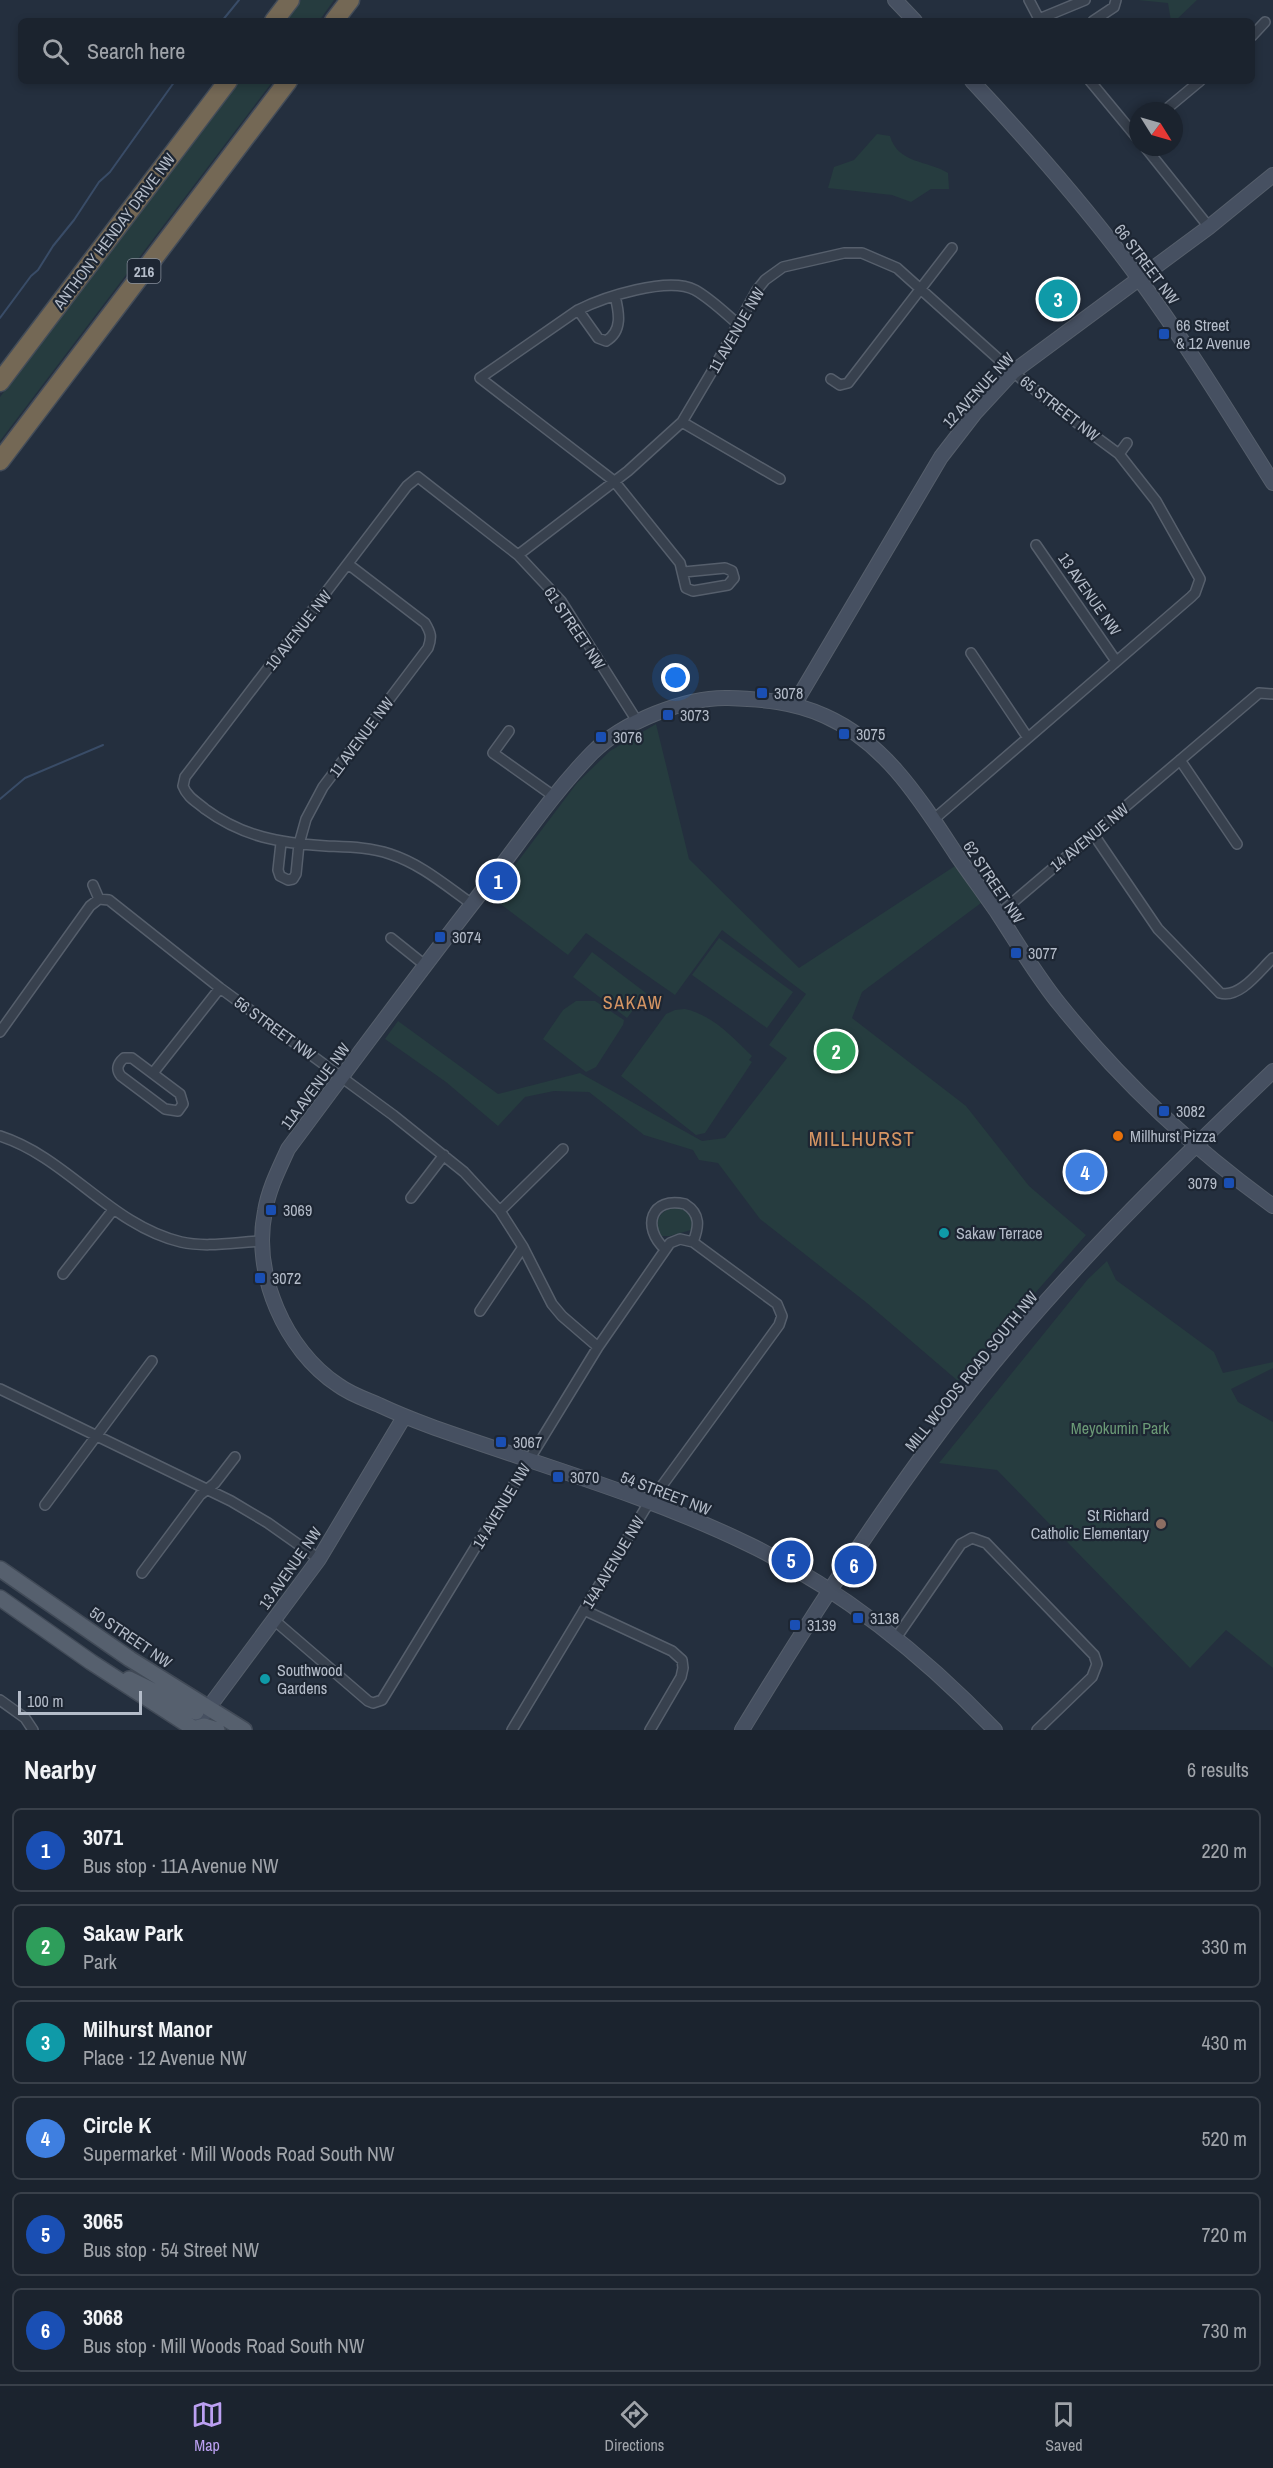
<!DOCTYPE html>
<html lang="en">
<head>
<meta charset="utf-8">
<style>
	body { margin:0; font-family:"Archivo Narrow",sans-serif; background:#242b36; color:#f1f3f6 }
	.compass { position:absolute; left:1129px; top:102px; width:54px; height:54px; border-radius:50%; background:#1b232e; box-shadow:0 3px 9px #0003; rotate:127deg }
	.scale { position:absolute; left:18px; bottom:15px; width:124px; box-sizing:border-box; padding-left:6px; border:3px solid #b4bcc9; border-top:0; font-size:16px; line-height:21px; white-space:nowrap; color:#b4bcc9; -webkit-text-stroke:4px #1d2633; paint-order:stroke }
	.you { position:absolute; left:676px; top:678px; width:21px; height:21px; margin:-15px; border:4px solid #fff; border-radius:50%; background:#1a73e8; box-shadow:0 0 0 9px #1a73e833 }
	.badge { display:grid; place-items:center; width:39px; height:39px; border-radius:50%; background:#bca0f2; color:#fff; font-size:20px; font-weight:700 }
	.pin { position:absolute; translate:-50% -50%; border:3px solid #fff; box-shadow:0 2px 6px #0006 }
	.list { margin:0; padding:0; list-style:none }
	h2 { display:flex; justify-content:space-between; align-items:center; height:78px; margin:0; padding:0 24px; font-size:26px }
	h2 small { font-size:20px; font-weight:400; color:#a0a4aa }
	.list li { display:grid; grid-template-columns:39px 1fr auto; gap:18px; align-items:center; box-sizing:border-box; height:84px; margin:0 12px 12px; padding:0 12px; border:2px solid #39404a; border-radius:9px }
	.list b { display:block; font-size:22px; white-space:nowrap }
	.list p { margin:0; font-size:20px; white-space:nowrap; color:#a0a4aa }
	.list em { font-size:20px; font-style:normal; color:#a0a4aa }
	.icon { flex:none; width:33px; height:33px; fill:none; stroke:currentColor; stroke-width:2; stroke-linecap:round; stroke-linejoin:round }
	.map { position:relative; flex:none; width:1273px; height:1730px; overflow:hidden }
	.search { position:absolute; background:#1b232e; box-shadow:0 3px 9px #0003; left:18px; right:18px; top:18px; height:66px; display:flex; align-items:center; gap:15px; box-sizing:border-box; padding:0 21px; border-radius:9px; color:#a0a4aa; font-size:22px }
	.sheet { height:654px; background:#1b232e }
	nav { display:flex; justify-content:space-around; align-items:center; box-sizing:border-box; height:84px; border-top:2px solid #39404a; background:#1b232e; font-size:16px; color:#a0a4aa }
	nav a { display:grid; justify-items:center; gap:3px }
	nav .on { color:#bca0f2 }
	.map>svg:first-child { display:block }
</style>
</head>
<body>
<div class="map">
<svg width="1273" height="1730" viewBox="0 0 1273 1730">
	<rect width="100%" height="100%" fill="#242f3e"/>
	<path fill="#263c3f" d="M301,0H334L319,21H285Z
		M1138,0H1197L1175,21H1171L1168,3Z
		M240,81H273L0,441V397Z
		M877,134L890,136C898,164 927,160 948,173L949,189H931L911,202L892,195L828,188L834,167L854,160Z
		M656,724L689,859L799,968L955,866L981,903L862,992L852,1018L966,1106L1029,1186L1086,1235L958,1381L867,1303L760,1219L718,1163L699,1160L693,1150L644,1135L589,1092L554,1091L525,1097L498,1126L446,1082L385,1039L398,1021L498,1094L580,1073L702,1141L725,1138L787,1058L769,1045L806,994L722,930L675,995L586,933L568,955L491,897L577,783L610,751Z
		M719,938L793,992L767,1028L692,975Z
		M592,952L646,993L627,1018L573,977Z
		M576,1001H595L624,1020L623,1025L596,1067L586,1072L543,1039L563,1010Z
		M685,1009C713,1015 732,1037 752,1056L749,1060L752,1062L705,1133L696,1135L621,1076L666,1014L675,1010Z
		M675,1207C687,1209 695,1217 691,1230L670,1236H662C651,1223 660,1210 675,1207Z
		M1107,1261L1116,1280L1214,1352L1223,1373L1273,1362V1368L1231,1389L1238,1402L1273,1422V1668L1226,1630L1190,1668L997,1470L939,1463L1088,1279Z"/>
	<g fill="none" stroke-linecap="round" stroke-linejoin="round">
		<path stroke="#394c67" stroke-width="2" d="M222,21L239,0
			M0,318L31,276L38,270L53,246L74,220L99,182L110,172L175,81
			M0,799L25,778L103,745"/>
		<defs>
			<path id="street" d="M1029,0L1040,21
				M1039,19L1085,0
				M1093,21L1114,7L1116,0
				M1252,36L1265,22
				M1090,81L1138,139
				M1164,111L1200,81
				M1145,147L1209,227
				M578,310L598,338L606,341C623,331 619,312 615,296
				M831,379L840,385L848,383L952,248
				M682,422L780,479
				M1119,454L1127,443
				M1036,545L1116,661
				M518,555L628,471L682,422L714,368L757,290L765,280L783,267L844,253H862L897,268L1013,372L1065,414L1119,454L1156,501L1200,579L1195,593L1191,597L933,820
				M684,572L725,568L732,571L734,578L728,585L693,591L686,588L680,563L614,481L480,378L578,310C604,297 668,276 695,290C711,299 725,313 739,325
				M971,653L1028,738
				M509,731L493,753L555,797
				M1180,760L1237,844
				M1094,835L1158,929L1220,993C1240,999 1260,970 1273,958
				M281,843L278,870L280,876L288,880L293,879L296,874L299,844L306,819L323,787L428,648C432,637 431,633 425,623L348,564
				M93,885L99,899L109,900L220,988L393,1115L464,1172L500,1211L523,1247L552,1304L562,1316L598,1347
				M472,904C445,885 421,864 390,854C369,847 348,847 326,846C280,843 243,837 205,809C197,802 187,797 183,786L185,777L407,486L418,477L518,555L561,601L637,721
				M998,915L1259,693L1273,694
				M391,938L426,966
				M0,1032L90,906L99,899
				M124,1058H132L180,1094L183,1104L178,1111L165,1109L121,1076C116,1070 117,1064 124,1058Z
				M153,1073L220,988
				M0,1136C68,1158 110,1225 181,1242C207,1248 236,1242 263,1241
				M411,1198L444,1155
				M500,1211L563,1149
				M665,1249C641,1227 651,1196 685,1204C701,1214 699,1227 693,1242
				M63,1274L113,1210
				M480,1311L523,1247
				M0,1389L231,1501L268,1523L319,1559
				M45,1505L152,1361
				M142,1573L200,1495L215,1483L235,1457
				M584,1610L672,1651L682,1660L683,1668L681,1677L650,1730
				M274,1620L368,1701L373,1703L382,1700L598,1347L670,1243L680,1239L693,1242L777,1304L782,1316L779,1325L645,1509L512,1730
				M896,1638L961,1544L972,1538L986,1543L1094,1655L1097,1664L1092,1677L1037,1730
				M0,1700L25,1718L33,1730"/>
			<path id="secondary" d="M895,0L915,21
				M972,81C1031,144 1089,210 1140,280C1188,346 1230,415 1273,483
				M794,705L941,457L975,413L1013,372L1209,227L1273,175
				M192,1730L319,1559L404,1417
				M742,1730C813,1613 887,1499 971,1391C1061,1276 1167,1172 1273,1071
				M995,1730C923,1655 842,1589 748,1544C676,1509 598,1483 523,1458C475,1441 426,1427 379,1405C365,1399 350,1394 338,1385C285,1350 252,1274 265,1211C269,1188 279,1169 288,1149C355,1059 421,969 490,881C523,838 554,792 592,753C623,722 685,697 728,698C761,699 795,702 825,716C886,743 921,801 956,854C969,873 983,892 997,912C1018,944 1037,977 1061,1006C1122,1082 1194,1149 1273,1206"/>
			<path id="primary" d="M0,1569L130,1659L244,1730
				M0,1598L91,1662L196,1730
				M129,1679L196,1712
				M193,1729L204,1726L217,1730"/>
			<path id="highway" d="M274,21L290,0
				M334,21L350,0
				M0,382L228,81
				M0,461L288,81"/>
		</defs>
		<use href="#street" stroke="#565f6c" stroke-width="12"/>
		<use href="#secondary" stroke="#565f6c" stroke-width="16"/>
		<use href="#primary" stroke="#414a57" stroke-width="18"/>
		<use href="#highway" stroke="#434c59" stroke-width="21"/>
		<use href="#street" stroke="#38414e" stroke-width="9"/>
		<use href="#secondary" stroke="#465061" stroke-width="14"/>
		<use href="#primary" stroke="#56606e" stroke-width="15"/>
		<use href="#highway" stroke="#746855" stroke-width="18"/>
	</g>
	<g fill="#1a4fb4" stroke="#1d2633" stroke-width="2">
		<rect x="1158" y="328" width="12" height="12" rx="3"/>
		<rect x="756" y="687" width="12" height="12" rx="3"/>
		<rect x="662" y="709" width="12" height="12" rx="3"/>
		<rect x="838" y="728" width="12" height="12" rx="3"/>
		<rect x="595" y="731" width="12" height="12" rx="3"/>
		<rect x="434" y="931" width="12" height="12" rx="3"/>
		<rect x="1010" y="947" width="12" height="12" rx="3"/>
		<rect x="1158" y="1105" width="12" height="12" rx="3"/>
		<rect x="1223" y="1177" width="12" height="12" rx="3"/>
		<rect x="265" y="1204" width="12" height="12" rx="3"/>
		<rect x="254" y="1272" width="12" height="12" rx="3"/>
		<rect x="495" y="1436" width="12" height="12" rx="3"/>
		<rect x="552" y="1471" width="12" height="12" rx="3"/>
		<rect x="852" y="1612" width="12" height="12" rx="3"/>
		<rect x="789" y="1619" width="12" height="12" rx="3"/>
	</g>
	<circle fill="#e8710a" stroke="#1d2633" stroke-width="2" cx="1118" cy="1136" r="6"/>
	<g fill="#0f9aa8" stroke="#1d2633" stroke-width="2">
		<circle cx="944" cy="1233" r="6"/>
		<circle cx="265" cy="1679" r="6"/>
	</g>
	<circle fill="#8d6e63" stroke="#1d2633" stroke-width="2" cx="1161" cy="1524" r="6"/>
	<g text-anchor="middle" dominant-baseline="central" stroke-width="4.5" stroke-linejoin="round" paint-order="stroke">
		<rect fill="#1d2633" stroke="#878f9c" stroke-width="1.5" x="127.5" y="259" width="33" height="24" rx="4.5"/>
		<g font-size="15" font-weight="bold" fill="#b4bcc9">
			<text x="144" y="271">216</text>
		</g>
		<g font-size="16" fill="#b4bcc9" stroke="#1d2633">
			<text transform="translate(114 231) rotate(-53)">ANTHONY HENDAY DRIVE NW</text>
			<text transform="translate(1147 264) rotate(53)">66 STREET NW</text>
			<text transform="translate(736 330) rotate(-60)">11 AVENUE NW</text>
			<text transform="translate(978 390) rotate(-47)">12 AVENUE NW</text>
			<text transform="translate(1060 408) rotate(38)">65 STREET NW</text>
			<text transform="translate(1090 594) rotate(55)">13 AVENUE NW</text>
			<text transform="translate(575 628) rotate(56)">61 STREET NW</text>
			<text transform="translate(298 630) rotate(-52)">10 AVENUE NW</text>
			<text transform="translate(361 737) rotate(-53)">11 AVENUE NW</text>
			<text transform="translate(1089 837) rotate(-40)">14 AVENUE NW</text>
			<text transform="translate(994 882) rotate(56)">62 STREET NW</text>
			<text transform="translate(275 1028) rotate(36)">56 STREET NW</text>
			<text transform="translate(315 1086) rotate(-53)">11A AVENUE NW</text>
			<text transform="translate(971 1371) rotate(-51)">MILL WOODS ROAD SOUTH NW</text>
			<text transform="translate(666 1493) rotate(21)">54 STREET NW</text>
			<text transform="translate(501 1506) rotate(-59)">14 AVENUE NW</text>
			<text transform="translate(613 1562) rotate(-59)">14A AVENUE NW</text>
			<text transform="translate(290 1568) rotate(-55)">13 AVENUE NW</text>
			<text transform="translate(131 1637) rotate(34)">50 STREET NW</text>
		</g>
		<g font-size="16" fill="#b4bcc9" stroke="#1d2633" text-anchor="start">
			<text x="1176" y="325">66 Street<tspan x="1176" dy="18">&amp; 12 Avenue</tspan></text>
			<text x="774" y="693">3078</text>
			<text x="680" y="715">3073</text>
			<text x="856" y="734">3075</text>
			<text x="613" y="737">3076</text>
			<text x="452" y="937">3074</text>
			<text x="1028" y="953">3077</text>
			<text x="1176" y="1111">3082</text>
			<text x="1130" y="1136">Millhurst Pizza</text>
			<text x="1217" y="1183" text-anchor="end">3079</text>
			<text x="283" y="1210">3069</text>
			<text x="956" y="1233">Sakaw Terrace</text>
			<text x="272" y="1278">3072</text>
			<text x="513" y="1442">3067</text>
			<text x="570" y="1477">3070</text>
			<text x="1149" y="1515" text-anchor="end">St Richard<tspan x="1149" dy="18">Catholic Elementary</tspan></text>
			<text x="870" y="1618">3138</text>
			<text x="807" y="1625">3139</text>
			<text x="277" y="1670">Southwood<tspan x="277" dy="18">Gardens</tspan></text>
		</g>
		<g font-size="16" fill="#6b9a76" stroke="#1d2633">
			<text x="1120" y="1428">Meyokumin Park</text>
		</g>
		<g font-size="18" letter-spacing="1.5" fill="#d59563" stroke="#1d2633">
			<text x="633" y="1002">SAKAW</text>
		</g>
		<g font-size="20" letter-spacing="1.5" fill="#d59563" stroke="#1d2633">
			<text x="862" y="1138">MILLHURST</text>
		</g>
	</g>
</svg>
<svg class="compass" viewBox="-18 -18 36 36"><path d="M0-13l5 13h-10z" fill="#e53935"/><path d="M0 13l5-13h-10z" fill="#a0a4aa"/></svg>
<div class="scale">100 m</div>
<div class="you"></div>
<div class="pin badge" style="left:498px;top:881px;background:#1a4fb4">1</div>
<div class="pin badge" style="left:836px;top:1051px;background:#2e9e5b">2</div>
<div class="pin badge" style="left:1058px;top:299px;background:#0f9aa8">3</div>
<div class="pin badge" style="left:1085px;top:1172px;background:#3f7fe0">4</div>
<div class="pin badge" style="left:791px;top:1560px;background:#1a4fb4">5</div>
<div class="pin badge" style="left:854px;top:1565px;background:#1a4fb4">6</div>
<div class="search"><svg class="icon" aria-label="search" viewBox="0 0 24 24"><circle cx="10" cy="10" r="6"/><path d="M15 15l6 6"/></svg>Search here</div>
</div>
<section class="sheet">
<h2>Nearby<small>6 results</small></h2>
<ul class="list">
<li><span class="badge" style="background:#1a4fb4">1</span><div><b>3071</b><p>Bus stop · 11A Avenue NW</p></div><em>220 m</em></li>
<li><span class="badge" style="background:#2e9e5b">2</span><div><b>Sakaw Park</b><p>Park</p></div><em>330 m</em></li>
<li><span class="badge" style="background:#0f9aa8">3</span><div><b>Milhurst Manor</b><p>Place · 12 Avenue NW</p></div><em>430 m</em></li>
<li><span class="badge" style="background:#3f7fe0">4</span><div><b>Circle K</b><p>Supermarket · Mill Woods Road South NW</p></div><em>520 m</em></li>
<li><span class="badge" style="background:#1a4fb4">5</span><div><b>3065</b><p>Bus stop · 54 Street NW</p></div><em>720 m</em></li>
<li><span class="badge" style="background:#1a4fb4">6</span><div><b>3068</b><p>Bus stop · Mill Woods Road South NW</p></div><em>730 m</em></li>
</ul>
</section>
<nav>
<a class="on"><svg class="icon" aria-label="map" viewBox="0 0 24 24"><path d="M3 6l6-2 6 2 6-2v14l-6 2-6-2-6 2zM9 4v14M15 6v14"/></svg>Map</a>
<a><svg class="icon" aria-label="directions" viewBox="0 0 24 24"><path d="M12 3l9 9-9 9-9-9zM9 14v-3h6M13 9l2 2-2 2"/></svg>Directions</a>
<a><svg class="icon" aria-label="saved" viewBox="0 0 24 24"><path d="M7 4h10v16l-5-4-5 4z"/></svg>Saved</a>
</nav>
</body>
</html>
